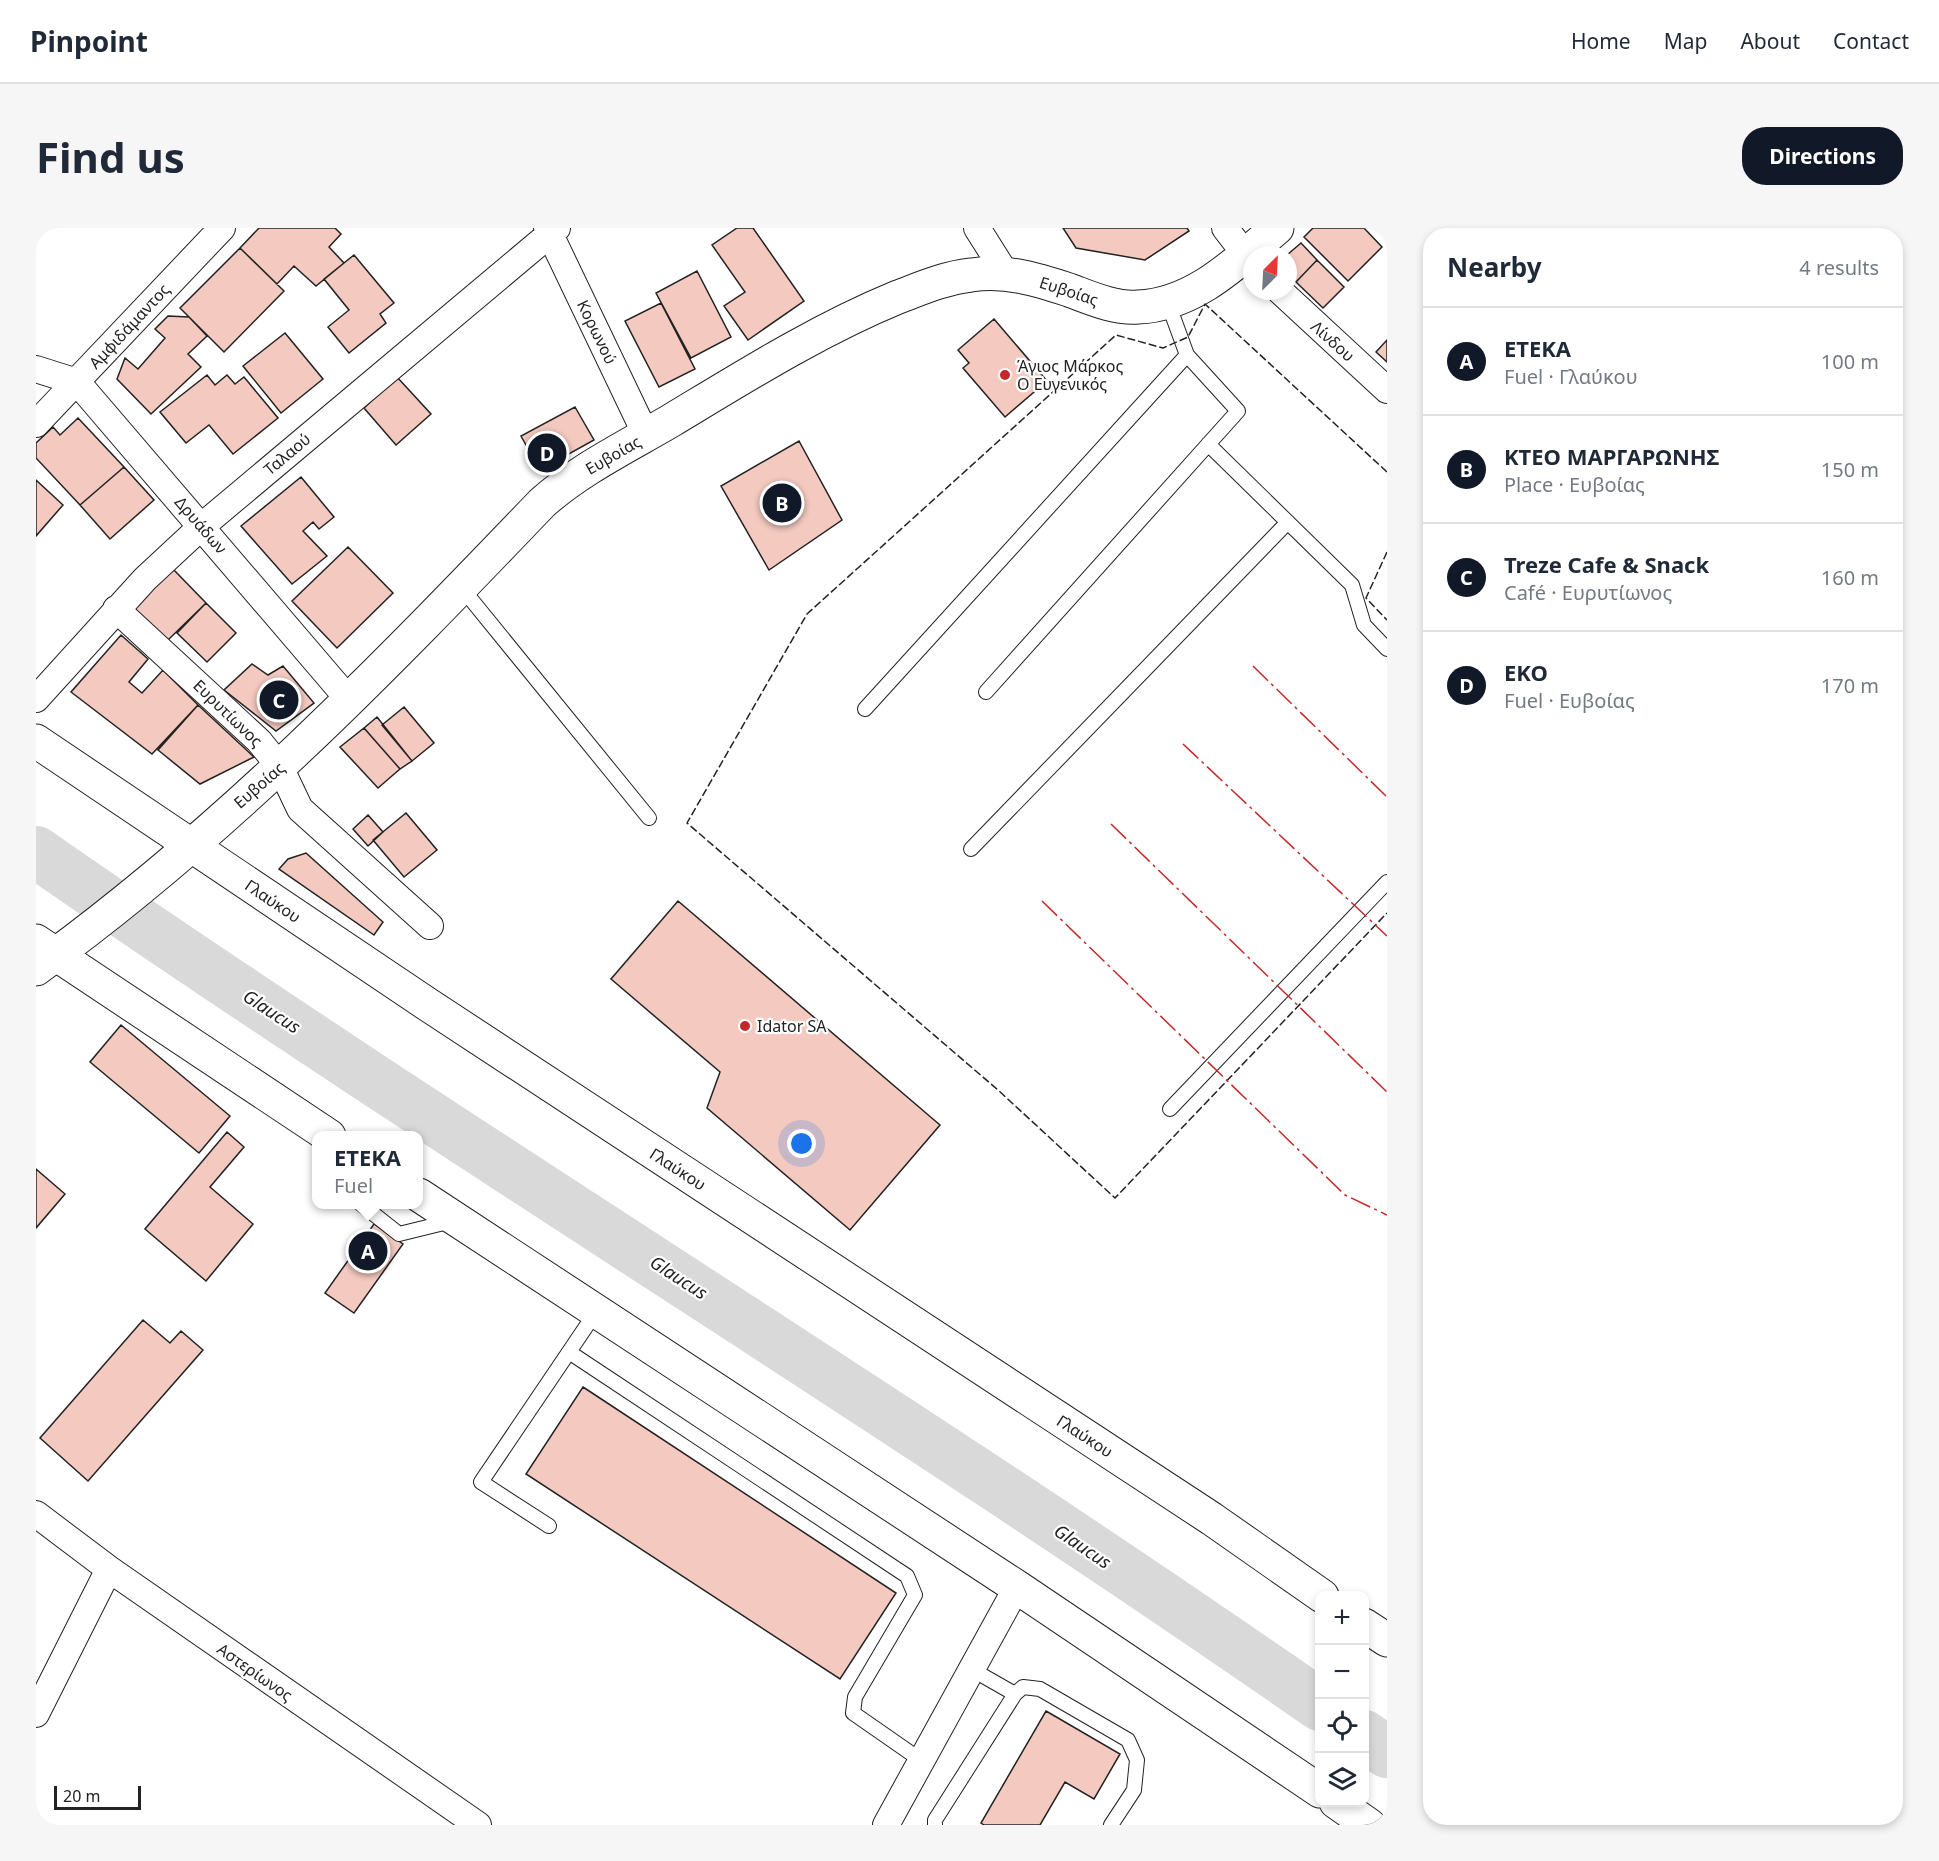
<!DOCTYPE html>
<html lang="en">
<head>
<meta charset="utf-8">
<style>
	body { margin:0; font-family:"Noto Sans",sans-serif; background:#f6f6f7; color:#1f2937 }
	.controls { position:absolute; right:18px; bottom:18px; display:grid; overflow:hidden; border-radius:12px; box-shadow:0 3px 9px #0003 }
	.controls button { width:54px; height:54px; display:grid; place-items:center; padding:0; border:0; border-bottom:2px solid #e0e1e3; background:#fff; color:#1f2937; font:30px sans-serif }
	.compass { position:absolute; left:1207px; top:18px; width:54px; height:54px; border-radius:50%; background:#fff; box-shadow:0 3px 9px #0003; rotate:24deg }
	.scale { position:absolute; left:18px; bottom:15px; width:87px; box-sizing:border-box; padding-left:6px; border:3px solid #222; border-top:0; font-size:16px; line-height:21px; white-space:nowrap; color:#222; -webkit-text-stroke:4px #fff; paint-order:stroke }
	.you { position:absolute; left:766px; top:916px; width:21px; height:21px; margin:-15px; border:4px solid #fff; border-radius:50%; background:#1a73e8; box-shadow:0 0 0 9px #1a73e833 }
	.badge { display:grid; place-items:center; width:39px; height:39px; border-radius:50%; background:#111827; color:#fff; font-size:20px; font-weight:700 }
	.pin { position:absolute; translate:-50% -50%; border:3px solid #fff; box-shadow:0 2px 6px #0006 }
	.popup { position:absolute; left:276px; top:903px; width:111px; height:78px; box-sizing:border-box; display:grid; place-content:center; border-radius:12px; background:#fff; filter:drop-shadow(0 2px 4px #0005); font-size:20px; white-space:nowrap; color:#747a83 }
	.popup b { font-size:22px; color:#1f2937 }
	.popup::after { content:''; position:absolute; left:50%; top:100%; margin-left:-12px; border:12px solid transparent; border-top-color:#fff }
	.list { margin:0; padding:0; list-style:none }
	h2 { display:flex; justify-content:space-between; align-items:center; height:78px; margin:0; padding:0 24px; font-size:26px }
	h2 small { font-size:20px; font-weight:400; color:#747a83 }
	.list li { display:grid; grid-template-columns:39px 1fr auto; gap:18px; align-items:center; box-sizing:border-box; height:108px; padding:0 24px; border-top:2px solid #e0e1e3 }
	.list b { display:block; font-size:22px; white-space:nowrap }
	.list p { margin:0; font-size:20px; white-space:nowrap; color:#747a83 }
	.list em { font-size:20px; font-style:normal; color:#747a83 }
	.icon { flex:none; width:33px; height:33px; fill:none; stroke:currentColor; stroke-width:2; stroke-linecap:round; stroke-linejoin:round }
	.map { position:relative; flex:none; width:1351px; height:1597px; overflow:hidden; border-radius:24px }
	header { display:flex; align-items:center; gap:36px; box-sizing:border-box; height:84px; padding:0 30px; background:#fff; border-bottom:2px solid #e0e1e3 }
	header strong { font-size:28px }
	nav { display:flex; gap:33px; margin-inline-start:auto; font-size:21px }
	.intro { display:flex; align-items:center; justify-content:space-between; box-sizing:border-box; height:144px; padding:0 36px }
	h1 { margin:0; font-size:42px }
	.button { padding:15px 27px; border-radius:24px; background:#111827; color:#fff; font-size:21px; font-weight:700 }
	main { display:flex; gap:36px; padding:0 36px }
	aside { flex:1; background:#fff; border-radius:24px; box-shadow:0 3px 9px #0003 }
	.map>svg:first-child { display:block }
</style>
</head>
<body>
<header>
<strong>Pinpoint</strong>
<nav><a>Home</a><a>Map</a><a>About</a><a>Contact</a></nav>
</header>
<div class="intro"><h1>Find us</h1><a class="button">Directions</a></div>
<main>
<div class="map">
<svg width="1351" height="1597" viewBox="0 0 1351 1597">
	<rect width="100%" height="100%" fill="#fff"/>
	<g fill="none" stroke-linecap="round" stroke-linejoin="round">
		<path stroke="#d9d9d9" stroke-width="52" d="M0,624C422,917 862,1183 1284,1477
			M1328,1508L1351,1524"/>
	</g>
	<path fill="#f3c9c0" stroke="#222" stroke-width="1.5" d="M223,0H299L305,6L293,19L308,35L280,58L258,38L241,56L204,20Z
		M701,0H717L768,73L712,112L688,78L709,64L676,17Z
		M1027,0H1151L1153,3L1109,32L1040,20Z
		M1277,0H1328L1346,19L1312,53L1268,9Z
		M1265,15L1281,32L1260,54L1252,47L1251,27Z
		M204,20L248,63L188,124L144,80Z
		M318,27L358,75L344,86L350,95L313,125L292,99L313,82L288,51Z
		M1281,32L1308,59L1287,80L1260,54Z
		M661,43L695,109L655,130L620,65Z
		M625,75L659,141L623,159L589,93Z
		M132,88L153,89L171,108L152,126L165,139L115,186L81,151L89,130L102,141L129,110L119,101Z
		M958,91L1011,153L969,189L927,140L933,135L922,122Z
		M249,105L287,151L245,185L207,138Z
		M1351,112V134L1340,124Z
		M171,147L179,157L191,147L199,156L208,149L242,190L197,226L173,197L150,215L124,184Z
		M361,149L395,186L360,217L328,180Z
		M539,179L558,212L504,242L485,208Z
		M42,190L88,239L44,277L0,230V215L17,199L24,207Z
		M763,213L806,292L733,342L685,258Z
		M88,239L118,272L74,311L44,277Z
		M265,249L298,289L283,301L277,294L267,303L291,328L256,356L205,298Z
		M0,252L27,277L0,308Z
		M312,319L357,365L301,420L256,373Z
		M137,341L170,375L131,413L98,380Z
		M170,375L200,405L171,434L141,405Z
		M85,407L112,431L93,454L106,465L127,442L162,477L116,526L35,464Z
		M216,436L232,447L247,438L278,475L240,503L188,462Z
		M162,477L218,529L164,556L122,522Z
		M368,479L398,515L376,533L346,497Z
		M341,489L376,533L364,541L328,500Z
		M328,500L364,541L342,560L304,519Z
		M370,585L401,622L368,649L337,612Z
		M332,587L347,604L332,618L317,601Z
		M270,625L347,694L338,707L243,641L252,631Z
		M642,673L904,897L814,1002L671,880L684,844L575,751Z
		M85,797L194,888L163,925L54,834Z
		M191,904L208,919L174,959L217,996L170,1053L109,1001Z
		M0,941L29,966L0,1000Z
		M338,996L367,1016L318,1085L289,1065Z
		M107,1092L134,1115L145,1103L167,1122L52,1253L4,1210Z
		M547,1159L860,1365L804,1451L490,1246Z
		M1010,1483L1084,1526L1058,1571L1029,1554L1004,1597H948L945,1595Z"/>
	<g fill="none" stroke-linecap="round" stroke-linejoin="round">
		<defs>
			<path id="service" d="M1172,216L1316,357L1328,397L1351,421
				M425,359L613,590
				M950,464L1202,183L1151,127L1132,75
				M829,481L1151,127
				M935,621L1252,294
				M1134,881L1351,654
				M325,976L363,1006L416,993
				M533,1124L871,1348L879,1367L819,1469L817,1485L886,1533
				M513,1298L445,1254L560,1084
				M935,1441L979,1466
				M899,1597V1592L979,1466L987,1459L1004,1461L1092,1512L1101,1532L1098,1562L1075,1597"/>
			<path id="minor" d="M511,0L610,207
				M941,0L970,46
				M1189,0L1216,35
				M1244,63L1351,162
				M0,141L41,154L314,473
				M0,196L186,0
				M80,381L223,513L244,539L264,581L394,698
				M0,471L109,351L166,298L521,0
				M0,1286L73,1341L442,1597
				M0,1486L73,1341
				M850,1597L981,1359"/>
			<path id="secondary" d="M0,741C187,606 347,441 506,275C544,241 592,218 636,192C709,148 782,102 862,69C886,60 909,50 935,47C970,42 1000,51 1033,62C1055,70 1079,81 1102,79C1158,77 1201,34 1241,0"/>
			<path id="primary" d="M0,513L391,776L1176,1291L1286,1368
				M0,713L293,908
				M383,967L981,1359L1284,1563
				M1328,1397L1351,1412
				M1300,1574L1333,1597"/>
		</defs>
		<use href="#service" stroke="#222" stroke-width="16"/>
		<use href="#minor" stroke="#222" stroke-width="28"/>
		<use href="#secondary" stroke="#222" stroke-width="35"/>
		<use href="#primary" stroke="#222" stroke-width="35"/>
		<use href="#service" stroke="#fff" stroke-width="14"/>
		<use href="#minor" stroke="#fff" stroke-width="26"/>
		<use href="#secondary" stroke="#fff" stroke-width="33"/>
		<use href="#primary" stroke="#fff" stroke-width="33"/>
		<path stroke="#222" stroke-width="1.5" stroke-dasharray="8 3" stroke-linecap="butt" d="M1351,244L1169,76L1152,109L1127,120L1080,107L771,386L651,595L962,862L1079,970L1351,685
			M1351,324L1330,370L1351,392"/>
		<path stroke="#c62828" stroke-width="1.5" stroke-dasharray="21 4.5 3 4.5" stroke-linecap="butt" d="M1217,438L1351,569
			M1147,516L1351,708
			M1075,596L1351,864
			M1006,673L1309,967L1351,987"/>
	</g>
	<g fill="#c62828" stroke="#fff" stroke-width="2">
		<circle cx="969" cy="147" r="6"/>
		<circle cx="709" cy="798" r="6"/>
	</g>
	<g text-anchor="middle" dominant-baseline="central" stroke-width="4.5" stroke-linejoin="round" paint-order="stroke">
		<g font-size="16" fill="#222" stroke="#fff">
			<text transform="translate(1033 63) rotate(18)">Ευβοίας</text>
			<text transform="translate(93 98) rotate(-47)">Αμφιδάμαντος</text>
			<text transform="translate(561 104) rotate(64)">Κορωνού</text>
			<text transform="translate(1297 113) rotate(42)">Λίνδου</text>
			<text transform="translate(251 226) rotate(-40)">Ταλαού</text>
			<text transform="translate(577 227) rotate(-30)">Ευβοίας</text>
			<text transform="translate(165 297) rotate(49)">Δρυάδων</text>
			<text transform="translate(192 485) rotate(44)">Ευρυτίωνος</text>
			<text transform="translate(223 557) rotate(-41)">Ευβοίας</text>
			<text transform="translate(237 673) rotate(34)">Γλαύκου</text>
			<text transform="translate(642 941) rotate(33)">Γλαύκου</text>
			<text transform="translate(1049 1208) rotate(33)">Γλαύκου</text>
			<text transform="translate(219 1444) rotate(35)">Αστερίωνος</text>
		</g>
		<g font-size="16" fill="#222" stroke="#fff" text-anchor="start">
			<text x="981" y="138">Άγιος Μάρκος<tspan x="981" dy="18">Ο Ευγενικός</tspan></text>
			<text x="721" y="798">Idator SA</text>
		</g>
		<g font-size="18" font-style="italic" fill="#222" stroke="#fff">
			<text transform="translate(236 783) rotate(33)">Glaucus</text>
			<text transform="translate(643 1049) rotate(33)">Glaucus</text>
			<text transform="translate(1047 1318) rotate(34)">Glaucus</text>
		</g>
	</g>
</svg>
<div class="controls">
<button>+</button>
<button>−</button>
<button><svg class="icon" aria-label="locate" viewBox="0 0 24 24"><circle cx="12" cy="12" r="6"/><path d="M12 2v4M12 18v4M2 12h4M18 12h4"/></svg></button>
<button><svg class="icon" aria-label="layers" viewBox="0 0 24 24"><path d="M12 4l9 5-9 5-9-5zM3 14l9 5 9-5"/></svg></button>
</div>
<svg class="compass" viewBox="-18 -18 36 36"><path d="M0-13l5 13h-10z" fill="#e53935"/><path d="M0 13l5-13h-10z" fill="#747a83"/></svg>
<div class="scale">20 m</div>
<div class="you"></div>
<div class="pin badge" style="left:332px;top:1023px">A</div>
<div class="popup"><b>ΕΤΕΚΑ</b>Fuel</div>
<div class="pin badge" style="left:746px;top:275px">B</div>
<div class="pin badge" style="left:243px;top:472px">C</div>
<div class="pin badge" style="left:511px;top:225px">D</div>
</div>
<aside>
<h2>Nearby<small>4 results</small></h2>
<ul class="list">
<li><span class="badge">A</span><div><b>ΕΤΕΚΑ</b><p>Fuel · Γλαύκου</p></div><em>100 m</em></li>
<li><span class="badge">B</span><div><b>ΚΤΕΟ ΜΑΡΓΑΡΩΝΗΣ</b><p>Place · Ευβοίας</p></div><em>150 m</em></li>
<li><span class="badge">C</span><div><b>Treze Cafe &amp; Snack</b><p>Café · Ευρυτίωνος</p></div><em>160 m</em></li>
<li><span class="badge">D</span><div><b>ΕΚΟ</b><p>Fuel · Ευβοίας</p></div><em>170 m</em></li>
</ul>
</aside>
</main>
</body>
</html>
